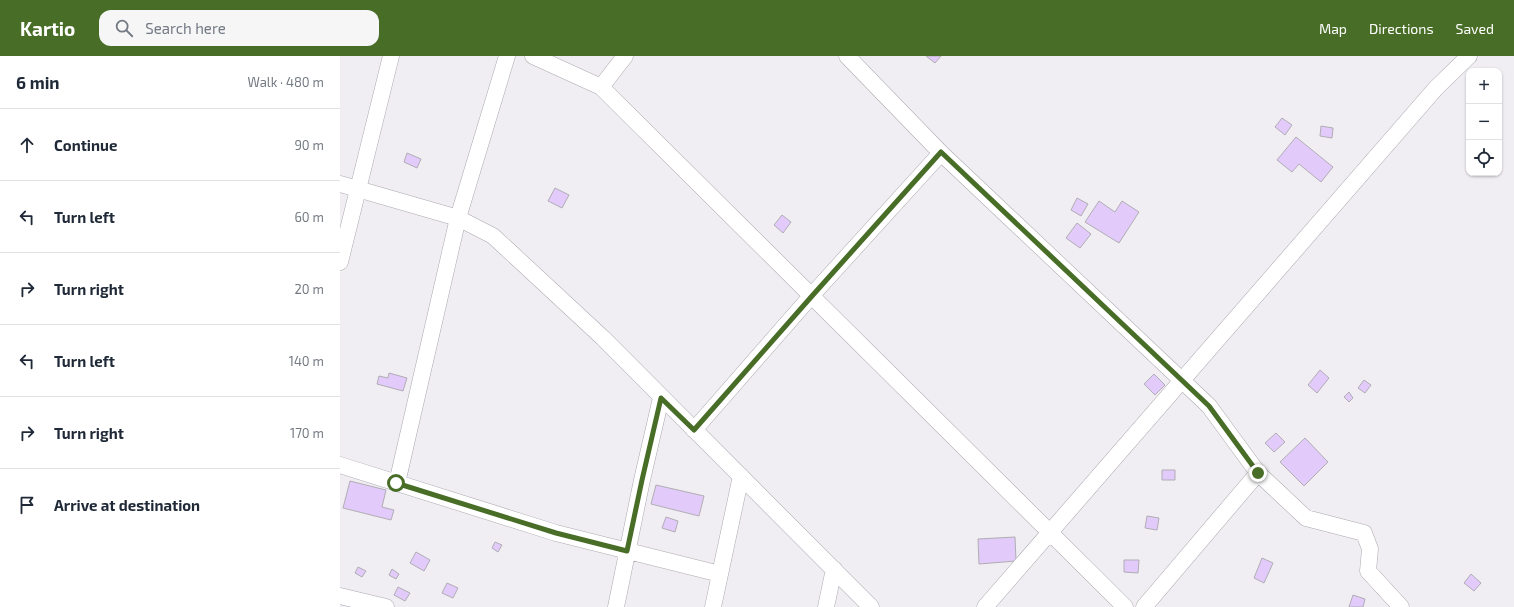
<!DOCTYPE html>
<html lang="en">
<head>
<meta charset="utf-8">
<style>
	body { margin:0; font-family:"Exo 2",sans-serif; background:#f6f6f7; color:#1f2937 }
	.controls { position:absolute; right:12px; top:12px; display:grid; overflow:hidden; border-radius:8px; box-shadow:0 1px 3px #0004 }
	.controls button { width:36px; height:36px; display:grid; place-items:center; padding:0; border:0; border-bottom:1px solid #e0e1e3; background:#fff; color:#1f2937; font:20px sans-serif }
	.stop { position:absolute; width:12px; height:12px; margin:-9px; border:3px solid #486d27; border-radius:50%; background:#fff }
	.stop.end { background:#486d27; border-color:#fff; box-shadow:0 1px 4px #0008 }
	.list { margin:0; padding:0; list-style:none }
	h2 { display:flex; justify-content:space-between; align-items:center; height:52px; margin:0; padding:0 16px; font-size:17px }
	h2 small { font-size:13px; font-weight:400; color:#747a83 }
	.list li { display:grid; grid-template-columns:26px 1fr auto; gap:12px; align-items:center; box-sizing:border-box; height:72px; padding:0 16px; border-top:1px solid #e0e1e3 }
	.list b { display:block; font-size:15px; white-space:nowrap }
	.list em { font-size:13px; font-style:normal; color:#747a83 }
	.icon { flex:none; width:22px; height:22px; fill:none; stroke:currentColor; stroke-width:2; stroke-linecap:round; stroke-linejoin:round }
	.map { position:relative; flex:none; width:1174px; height:551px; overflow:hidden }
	header { display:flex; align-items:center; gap:24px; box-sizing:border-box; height:56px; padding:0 20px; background:#486d27; color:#fff }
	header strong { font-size:19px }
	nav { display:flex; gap:22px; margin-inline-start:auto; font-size:14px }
	.search { width:280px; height:36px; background:#f6f6f7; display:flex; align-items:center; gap:10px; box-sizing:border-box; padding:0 14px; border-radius:12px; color:#747a83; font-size:15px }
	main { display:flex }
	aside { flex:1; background:#fff }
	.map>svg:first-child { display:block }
</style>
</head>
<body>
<header>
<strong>Kartio</strong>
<div class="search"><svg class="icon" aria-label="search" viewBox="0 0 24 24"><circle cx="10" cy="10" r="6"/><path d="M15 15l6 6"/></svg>Search here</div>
<nav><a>Map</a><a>Directions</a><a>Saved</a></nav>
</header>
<main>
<aside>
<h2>6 min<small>Walk · 480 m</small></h2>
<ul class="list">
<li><svg class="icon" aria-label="ahead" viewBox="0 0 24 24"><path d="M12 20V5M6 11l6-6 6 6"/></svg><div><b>Continue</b></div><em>90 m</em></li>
<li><svg class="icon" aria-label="left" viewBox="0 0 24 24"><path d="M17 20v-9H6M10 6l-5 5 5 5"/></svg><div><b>Turn left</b></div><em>60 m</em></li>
<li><svg class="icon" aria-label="right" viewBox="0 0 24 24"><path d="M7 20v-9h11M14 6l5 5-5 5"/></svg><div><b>Turn right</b></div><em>20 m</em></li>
<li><svg class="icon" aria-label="left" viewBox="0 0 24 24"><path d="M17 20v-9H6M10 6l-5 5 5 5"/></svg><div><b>Turn left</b></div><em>140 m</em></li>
<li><svg class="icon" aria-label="right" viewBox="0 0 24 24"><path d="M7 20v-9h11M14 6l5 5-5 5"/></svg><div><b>Turn right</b></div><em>170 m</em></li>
<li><svg class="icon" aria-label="arrive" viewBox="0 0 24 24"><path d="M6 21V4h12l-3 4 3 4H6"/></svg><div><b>Arrive at destination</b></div></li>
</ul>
</aside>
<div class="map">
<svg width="1174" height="551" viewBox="0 0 1174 551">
	<rect width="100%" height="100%" fill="#f0edf3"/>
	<path fill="#e2cbfa" stroke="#b0adb3" d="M586,0H601L595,7Z
		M942,62L952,69L945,79L935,71Z
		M981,70L993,72L992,82L980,80Z
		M956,81L993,111L981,126L959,108L952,116L937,104Z
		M67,97L81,103L77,112L64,106Z
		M215,132L229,139L222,152L208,145Z
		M737,142L748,148L741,160L731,154Z
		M759,145L775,156L782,145L799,156L779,187L745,166Z
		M442,159L451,166L443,177L434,169Z
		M737,167L751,178L740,192L726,182Z
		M980,314L989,322L977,337L968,329Z
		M49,317L67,322L63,335L37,328L39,320L48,322Z
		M814,318L825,329L815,339L804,328Z
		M1024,324L1031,329L1025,337L1018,332Z
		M1009,336L1013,342L1009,346L1004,341Z
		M936,377L945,386L934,396L925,387Z
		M965,382L988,406L964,430L940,406Z
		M822,414H835V424H822Z
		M10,425L46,434L42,451L54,454L51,464L3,452Z
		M316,429L364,440L359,460L311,448Z
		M807,460L819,462L817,474L805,472Z
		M326,461L338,465L335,476L322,472Z
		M675,481L676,505L639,508L638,483Z
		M155,486L162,489L158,496L152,492Z
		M76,496L90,504L84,515L70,507Z
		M922,502L933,507L924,527L914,522Z
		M784,504H799L798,517L784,516Z
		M18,511L26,515L22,521L15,517Z
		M52,513L59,518L56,523L49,519Z
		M1131,518L1141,527L1134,535L1124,527Z
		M107,527L118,532L113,542L102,537Z
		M58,531L70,537L65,545L54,539Z
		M1013,539L1025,543L1023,551H1009Z"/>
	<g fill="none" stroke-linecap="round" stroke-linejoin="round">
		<defs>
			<path id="minor" d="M193,0L261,31L785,551
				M507,0L601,97L869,350L918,417L966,462L1024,477L1030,493L1028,515L1061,551
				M261,31L285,0
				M0,128L118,162L153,180L263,282L531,551
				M0,206L51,0
				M354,374L472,239L601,97
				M0,409L216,477L380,518
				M57,427L118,162L167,0
				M0,540L46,551
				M276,551L302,424L321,342
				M373,551L401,420
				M486,551L494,513
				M645,551L1096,32L1129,0
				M804,551L918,417"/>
		</defs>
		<use href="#minor" stroke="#aca9af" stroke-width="17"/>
		<use href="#minor" stroke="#fff" stroke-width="16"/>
	</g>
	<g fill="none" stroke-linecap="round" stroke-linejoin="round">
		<path stroke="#486d27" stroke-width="5" d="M56,427L216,477L287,495L302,424L321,342L354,374L472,240L601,96L869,350L918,417"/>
	</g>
</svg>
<div class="controls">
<button>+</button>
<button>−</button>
<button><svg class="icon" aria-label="locate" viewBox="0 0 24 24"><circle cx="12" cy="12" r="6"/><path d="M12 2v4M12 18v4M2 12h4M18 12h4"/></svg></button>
</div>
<div class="stop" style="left:56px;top:427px"></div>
<div class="stop end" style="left:918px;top:417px"></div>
</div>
</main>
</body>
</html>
